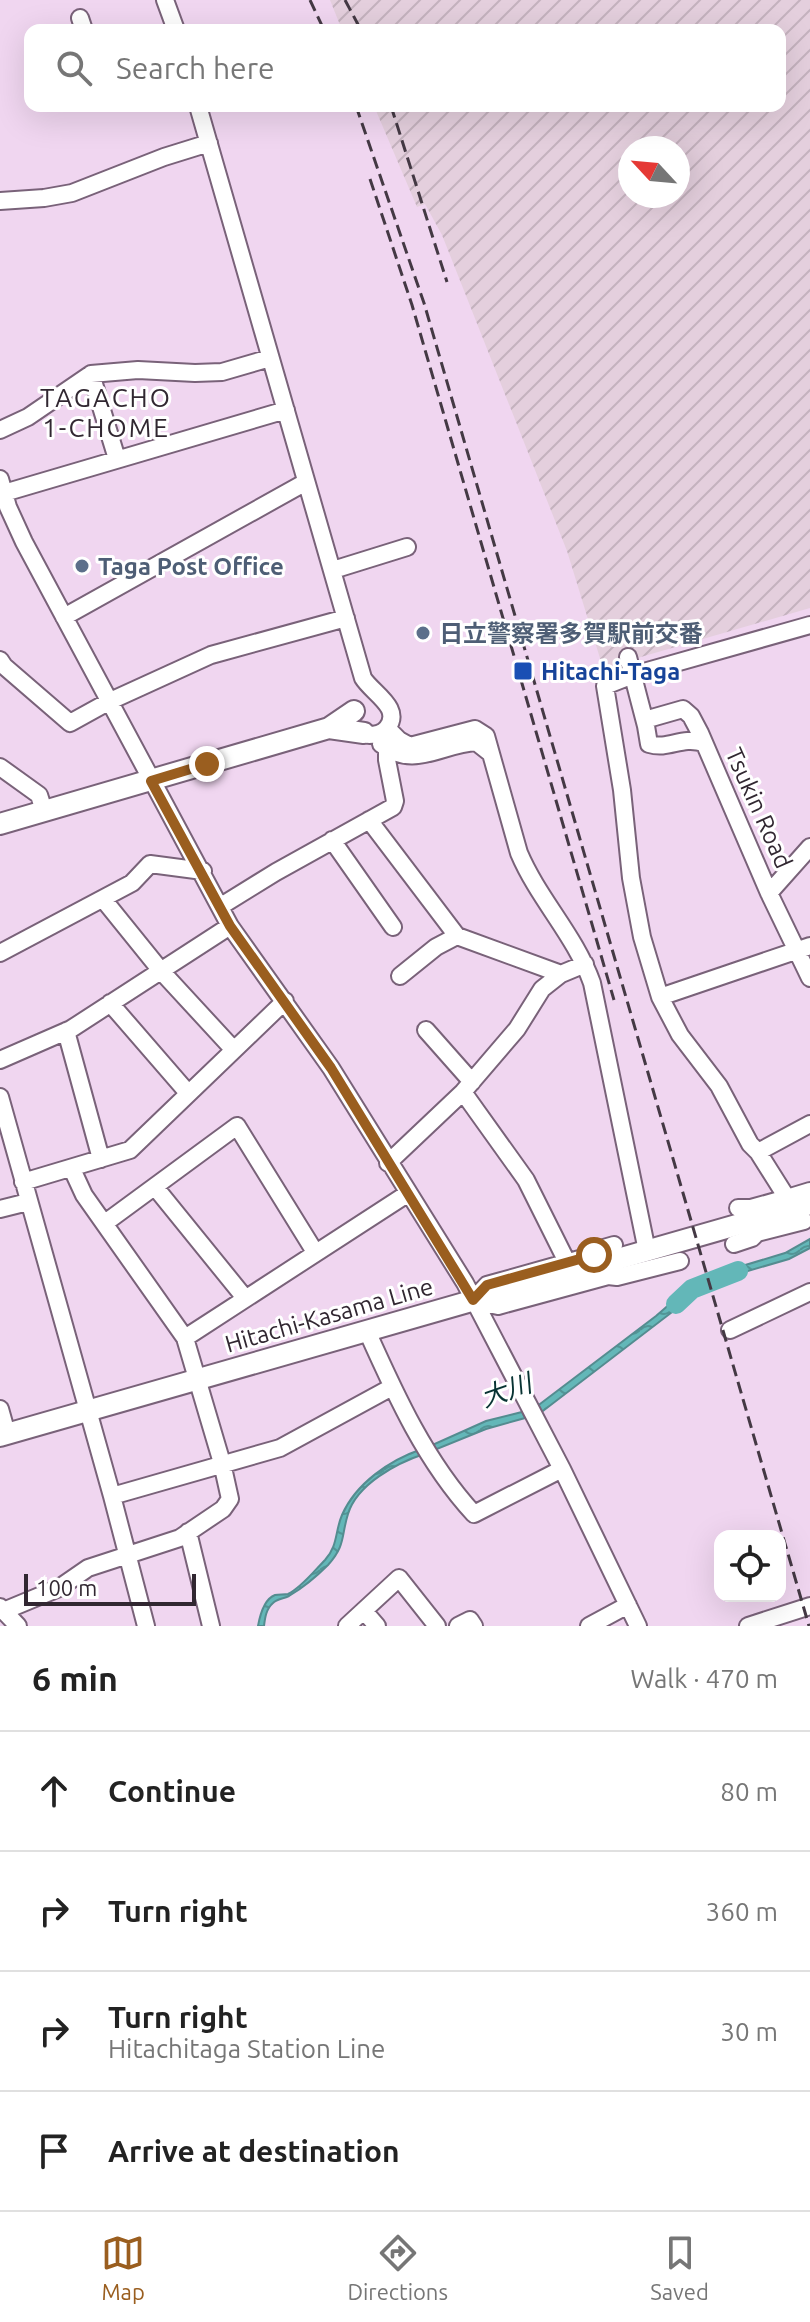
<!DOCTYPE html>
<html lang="en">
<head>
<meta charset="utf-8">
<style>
	body { margin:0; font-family:Ubuntu,"Noto Sans JP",sans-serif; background:#f2f2f2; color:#222 }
	.controls { position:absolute; right:24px; bottom:24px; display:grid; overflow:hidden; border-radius:16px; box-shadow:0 8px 32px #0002 }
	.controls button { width:72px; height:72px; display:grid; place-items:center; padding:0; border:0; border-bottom:2px solid #e0e0e0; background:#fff; color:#222; font:40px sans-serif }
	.compass { position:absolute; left:618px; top:136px; width:72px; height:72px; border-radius:50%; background:#fff; box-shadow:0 8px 32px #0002; rotate:296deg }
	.scale { position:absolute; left:24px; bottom:20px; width:172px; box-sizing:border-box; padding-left:8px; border:4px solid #312731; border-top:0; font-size:22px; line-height:28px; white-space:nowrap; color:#312731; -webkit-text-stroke:6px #fff; paint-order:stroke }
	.stop { position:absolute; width:24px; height:24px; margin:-18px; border:6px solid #9a5e1f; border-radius:50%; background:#fff }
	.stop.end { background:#9a5e1f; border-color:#fff; box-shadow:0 2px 8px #0008 }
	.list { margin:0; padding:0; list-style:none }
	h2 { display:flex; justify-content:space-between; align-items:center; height:104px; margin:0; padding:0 32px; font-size:34px }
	h2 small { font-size:26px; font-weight:400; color:#767676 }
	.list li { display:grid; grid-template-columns:52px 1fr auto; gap:24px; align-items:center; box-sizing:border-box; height:120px; padding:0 32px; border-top:2px solid #e0e0e0 }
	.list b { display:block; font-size:30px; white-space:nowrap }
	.list p { margin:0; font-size:26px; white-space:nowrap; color:#767676 }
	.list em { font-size:26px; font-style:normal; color:#767676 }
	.icon { flex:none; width:44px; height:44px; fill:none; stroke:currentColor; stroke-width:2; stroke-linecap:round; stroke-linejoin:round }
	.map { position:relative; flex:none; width:810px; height:1626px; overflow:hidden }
	.search { position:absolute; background:#fff; box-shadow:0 8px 32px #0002; left:24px; right:24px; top:24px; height:88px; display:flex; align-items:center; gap:20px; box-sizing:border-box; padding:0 28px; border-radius:16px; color:#767676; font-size:30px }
	.sheet { height:584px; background:#fff }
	nav { display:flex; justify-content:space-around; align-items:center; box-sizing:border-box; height:112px; border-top:2px solid #e0e0e0; background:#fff; font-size:22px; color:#767676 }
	nav a { display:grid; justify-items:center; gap:4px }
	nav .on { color:#9a5e1f }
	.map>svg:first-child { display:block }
</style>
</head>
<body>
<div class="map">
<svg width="810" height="1626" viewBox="0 0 810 1626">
	<defs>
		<pattern id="industrial-furrows" width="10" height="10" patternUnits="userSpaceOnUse" patternTransform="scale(2)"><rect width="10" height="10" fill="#e4cfdd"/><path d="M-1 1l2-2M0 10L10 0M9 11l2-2" fill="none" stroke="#c4b2be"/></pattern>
		<pattern id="water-waves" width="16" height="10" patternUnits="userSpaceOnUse" patternTransform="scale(2)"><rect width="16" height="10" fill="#63b7b8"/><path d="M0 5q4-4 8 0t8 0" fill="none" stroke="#529596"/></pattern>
	</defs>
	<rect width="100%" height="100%" fill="#f0d6f0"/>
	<path fill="url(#industrial-furrows)" fill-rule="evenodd" d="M330,0H810V608L603,668L567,551L442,235L425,204L417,207L374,106H780V30H342ZM630,148H678V196H630Z"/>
	<path fill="url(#water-waves)" stroke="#548c90" stroke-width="2" d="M810,1239V1248L789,1259L734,1275L714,1287L713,1279L732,1269L785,1253Z
		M694,1283L697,1293L539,1414L536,1407L656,1316Z
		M522,1412L525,1418L486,1429L432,1451L430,1446L486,1421Z
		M422,1449L424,1454C397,1463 357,1484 348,1514C341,1536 346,1545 328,1565C316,1577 304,1587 289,1596C283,1599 277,1599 273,1603C266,1609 265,1618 264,1626H258C260,1615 264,1599 275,1595C279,1594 284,1595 288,1594C301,1588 315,1570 325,1560C338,1546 335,1531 342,1515C356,1483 390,1460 422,1449Z"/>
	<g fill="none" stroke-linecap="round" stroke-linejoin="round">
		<path stroke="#63b7b8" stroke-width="20" d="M676,1304L692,1289L738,1271"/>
		<defs>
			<path id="minor" d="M165,0L176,30
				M80,18L84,30
				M198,106L363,678C372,693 403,708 387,728C382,734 376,735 369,735
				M0,201L44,198L72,193L164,157L209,143
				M91,374L117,459
				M0,430L28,417L91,374L138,370L195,373L222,372L270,358
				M0,479L8,507L24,542L230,926L331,1068L465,1283L562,1469L638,1626
				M4,493L286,410
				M333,570L407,547
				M64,617L306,482
				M810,625L633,675L605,686L622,790L631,878L642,937L660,997L680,1035L719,1086L750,1144L758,1152L787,1198L810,1191
				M628,657L646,726
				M0,660L4,666L70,723L108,702L211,655L346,618
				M387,728L399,740L410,746L475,729L486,736L519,853C539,900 575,935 592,983L647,1251
				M704,743C680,736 670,750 649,744L646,726L648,719L683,709L691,716L700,733L769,893L810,978
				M381,744C413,770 441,744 476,742L490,753
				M0,767L39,795L44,811
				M369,820L457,936
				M332,840L393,927
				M769,893L810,847
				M103,899L162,972L233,1049
				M221,906L276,872L393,807L395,801L387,760V750
				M0,953L132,883L150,864L203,871
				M400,976L436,947L457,936L561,974
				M660,997L810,946
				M110,1003L188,1093
				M426,1030L472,1082
				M66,1031L101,1159
				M0,1060L71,1029L230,926
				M463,1092L526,1180L567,1262
				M0,1097L112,1496L146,1626
				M758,1152L810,1124
				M388,1163L463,1092L517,1029L542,989L561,974L585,964
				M23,1182L130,1150L285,1001
				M155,1187L245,1298
				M738,1208H751L787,1198
				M0,1209L28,1202
				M105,1223L237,1126L315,1252
				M734,1244L752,1238L757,1233L804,1221
				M473,1300L487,1285L594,1255L600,1249L614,1245
				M475,1301L498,1306L608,1276L617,1277L680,1261
				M730,1330L810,1292
				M367,1331C396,1396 426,1462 474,1514L562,1469
				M185,1338L407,1194
				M0,1409L7,1434
				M112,1496L280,1448L392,1387
				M188,1532L211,1626
				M0,1607L18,1626
				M6,1610L59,1588L88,1568L180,1538L223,1509L230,1499L222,1463L185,1338L84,1195L72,1169
				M364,1611L377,1626
				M347,1626L399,1578L437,1626
				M458,1626L470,1620L474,1626
				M589,1626L628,1605
				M748,1626L810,1606"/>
			<path id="major" d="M329,728L364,733
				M0,824L329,728L354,711
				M0,1436L810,1204"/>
		</defs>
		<use href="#minor" stroke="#796279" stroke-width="20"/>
		<use href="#major" stroke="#796279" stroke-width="24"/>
		<use href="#minor" stroke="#fff" stroke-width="16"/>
		<use href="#major" stroke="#fff" stroke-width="20"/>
		<path stroke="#443944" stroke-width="3" stroke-dasharray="12 6" stroke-linecap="butt" d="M310,0L324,30
			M345,0L361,30
			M356,106L424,303L809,1626
			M391,106L447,282
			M370,179L412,305L614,1000"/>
	</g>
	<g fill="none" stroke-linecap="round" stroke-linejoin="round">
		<path stroke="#9a5e1f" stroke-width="10" d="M207,764L151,781L230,926L331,1068L473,1300L487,1285L594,1255"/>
	</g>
	<g fill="#5c6f8a" stroke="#fff" stroke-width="3">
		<circle cx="82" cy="566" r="8"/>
		<circle cx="423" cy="633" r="8"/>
	</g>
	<rect fill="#1a4fb4" stroke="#fff" stroke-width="3" x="513" y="661" width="20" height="20" rx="4"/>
	<g text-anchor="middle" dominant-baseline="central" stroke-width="6" stroke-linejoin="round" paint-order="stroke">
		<g font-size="24" font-weight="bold" fill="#4e5e75" stroke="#fff" text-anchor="start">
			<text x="98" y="566">Taga Post Office</text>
			<text x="439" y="633">日立警察署多賀駅前交番</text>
		</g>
		<g font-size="24" font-weight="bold" fill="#164399" stroke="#fff" text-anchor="start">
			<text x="541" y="671">Hitachi-Taga</text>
		</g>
		<g font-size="24" fill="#312731" stroke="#fff">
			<text transform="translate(759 808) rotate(66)">Tsukin Road</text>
			<text transform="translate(329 1315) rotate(-16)">Hitachi-Kasama Line</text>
		</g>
		<g font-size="26" letter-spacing="2" fill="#312731" stroke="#fff">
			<text x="106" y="397">TAGACHO<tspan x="106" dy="30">1-CHOME</tspan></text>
		</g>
		<g font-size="26" font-style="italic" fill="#083333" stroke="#fff">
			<text transform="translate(506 1390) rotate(-19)">大川</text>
		</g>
	</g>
</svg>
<div class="controls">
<button><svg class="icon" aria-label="locate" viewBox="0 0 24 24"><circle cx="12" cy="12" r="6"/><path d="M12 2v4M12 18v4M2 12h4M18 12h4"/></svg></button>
</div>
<svg class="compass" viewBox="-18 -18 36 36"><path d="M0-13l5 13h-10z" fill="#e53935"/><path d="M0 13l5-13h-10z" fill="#767676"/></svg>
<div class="scale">100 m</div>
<div class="stop" style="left:594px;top:1255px"></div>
<div class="stop end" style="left:207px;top:764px"></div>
<div class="search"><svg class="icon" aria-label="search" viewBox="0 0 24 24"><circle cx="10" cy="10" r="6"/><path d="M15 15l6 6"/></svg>Search here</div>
</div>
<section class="sheet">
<h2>6 min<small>Walk · 470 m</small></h2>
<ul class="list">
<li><svg class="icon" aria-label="ahead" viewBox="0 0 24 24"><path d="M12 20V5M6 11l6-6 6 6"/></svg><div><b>Continue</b></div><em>80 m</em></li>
<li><svg class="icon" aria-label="right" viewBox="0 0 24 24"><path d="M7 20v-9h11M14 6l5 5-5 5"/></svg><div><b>Turn right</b></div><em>360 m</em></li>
<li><svg class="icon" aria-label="right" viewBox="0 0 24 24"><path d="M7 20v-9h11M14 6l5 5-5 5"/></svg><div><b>Turn right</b><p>Hitachitaga Station Line</p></div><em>30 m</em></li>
<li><svg class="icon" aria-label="arrive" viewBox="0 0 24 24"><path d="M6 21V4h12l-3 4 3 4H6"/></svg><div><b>Arrive at destination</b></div></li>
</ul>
</section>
<nav>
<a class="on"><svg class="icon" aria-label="map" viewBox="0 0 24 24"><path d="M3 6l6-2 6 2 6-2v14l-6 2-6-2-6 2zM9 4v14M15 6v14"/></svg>Map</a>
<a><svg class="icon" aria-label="directions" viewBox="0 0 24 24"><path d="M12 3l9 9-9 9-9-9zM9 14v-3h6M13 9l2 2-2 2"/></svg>Directions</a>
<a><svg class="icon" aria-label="saved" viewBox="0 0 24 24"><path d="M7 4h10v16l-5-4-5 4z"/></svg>Saved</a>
</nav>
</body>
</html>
